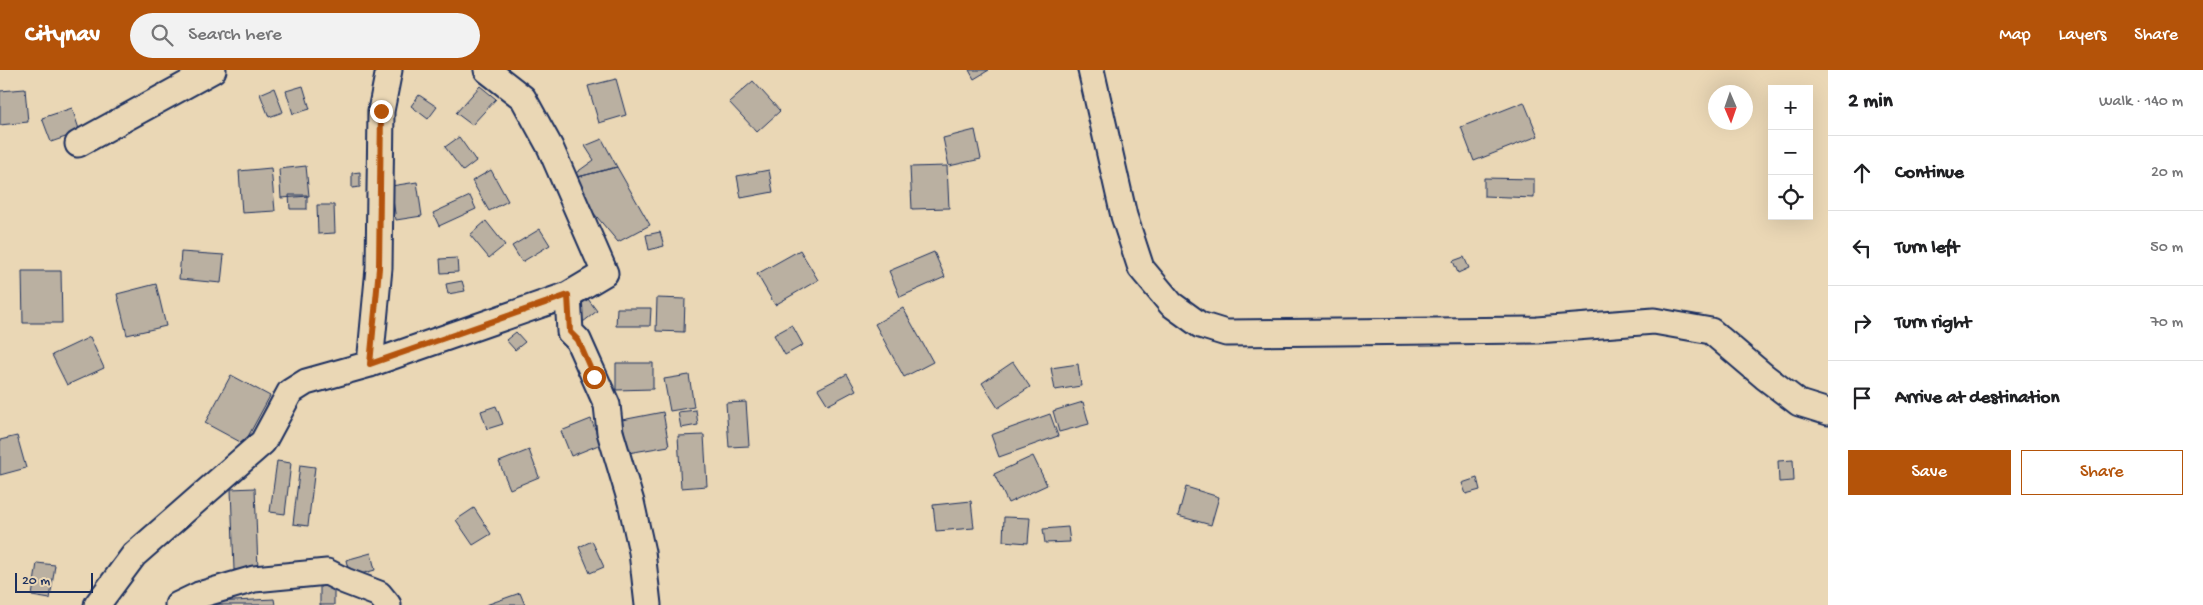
<!DOCTYPE html>
<html lang="en">
<head>
<meta charset="utf-8">
<style>
	body { margin:0; font-family:"Gochi Hand",sans-serif; background:#f2f2f2; color:#202124 }
	.controls { position:absolute; right:15px; top:15px; display:grid; overflow:hidden; border-radius:0px; box-shadow:0 5px 20px #0002 }
	.controls button { width:45px; height:45px; display:grid; place-items:center; padding:0; border:0; border-bottom:1px solid #e0e0e0; background:#fff; color:#202124; font:25px sans-serif }
	.compass { position:absolute; left:1708px; top:15px; width:45px; height:45px; border-radius:50%; background:#fff; box-shadow:0 5px 20px #0002; rotate:178deg }
	.scale { position:absolute; left:15px; bottom:12px; width:78px; box-sizing:border-box; padding-left:5px; border:2px solid #1b2f5e; border-top:0; font-size:14px; line-height:18px; white-space:nowrap; color:#1b2f5e; -webkit-text-stroke:4px #ead7b5; paint-order:stroke }
	.stop { position:absolute; width:15px; height:15px; margin:-11px; border:4px solid #b45309; border-radius:50%; background:#fff }
	.stop.end { background:#b45309; border-color:#fff; box-shadow:0 1px 5px #0008 }
	.list { margin:0; padding:0; list-style:none }
	h2 { display:flex; justify-content:space-between; align-items:center; height:65px; margin:0; padding:0 20px; font-size:21px }
	h2 small { font-size:16px; font-weight:400; color:#757577 }
	.list li { display:grid; grid-template-columns:32px 1fr auto; gap:15px; align-items:center; box-sizing:border-box; height:75px; padding:0 20px; border-top:1px solid #e0e0e0 }
	.list b { display:block; font-size:19px; white-space:nowrap }
	.list em { font-size:16px; font-style:normal; color:#757577 }
	.actions { display:flex; gap:10px; padding:15px 20px }
	.actions a { flex:1; padding:11px 0; border:1px solid #b45309; border-radius:0px; text-align:center; font-size:18px; color:#b45309 }
	.actions .main { background:#b45309; color:#fff }
	.icon { flex:none; width:28px; height:28px; fill:none; stroke:currentColor; stroke-width:2; stroke-linecap:round; stroke-linejoin:round }
	.map { position:relative; flex:none; width:1828px; height:535px; overflow:hidden }
	header { display:flex; align-items:center; gap:30px; box-sizing:border-box; height:70px; padding:0 25px; background:#b45309; color:#fff }
	header strong { font-size:24px }
	nav { display:flex; gap:28px; margin-inline-start:auto; font-size:18px }
	.search { width:350px; height:45px; background:#f2f2f2; display:flex; align-items:center; gap:12px; box-sizing:border-box; padding:0 18px; border-radius:28px; color:#757577; font-size:19px }
	main { display:flex }
	aside { flex:1; background:#fff }
	.map>svg:first-child { display:block }
</style>
</head>
<body>
<header>
<strong>Citynav</strong>
<div class="search"><svg class="icon" aria-label="search" viewBox="0 0 24 24"><circle cx="10" cy="10" r="6"/><path d="M15 15l6 6"/></svg>Search here</div>
<nav><a>Map</a><a>Layers</a><a>Share</a></nav>
</header>
<main>
<div class="map">
<svg width="1828" height="535" viewBox="0 0 1828 535">
	<rect width="100%" height="100%" fill="#ead7b5"/>
	<filter id="ink" filterUnits="userSpaceOnUse"><feTurbulence type="fractalNoise" baseFrequency=".02" numOctaves="2"/><feDisplacementMap in="SourceGraphic" scale="10" xChannelSelector="R" yChannelSelector="G"/><feConvolveMatrix kernelMatrix="1 2 1 2 8 2 1 2 1" color-interpolation-filters="sRGB"/></filter>
	<g filter="url(#ink)">
		<path fill="#bab0a1" stroke="#1b2f5e" d="M969,0H989L974,9Z
			M616,9L626,45L599,53L588,16Z
			M753,11L780,41L757,62L729,32Z
			M303,16L310,39L293,44L286,21Z
			M480,16L496,29L472,55L456,43Z
			M274,18L283,42L269,47L260,24Z
			M25,19L28,52L0,55V21Z
			M419,25L437,37L428,49L411,36Z
			M1524,32L1538,66L1474,91L1461,57Z
			M72,38L80,62L51,72L42,48Z
			M975,60L981,89L949,96L943,68Z
			M459,67L476,91L463,101L445,77Z
			M602,69L617,97L566,110L594,90L585,76Z
			M306,96L309,126L281,128L279,99Z
			M947,96L949,138L912,139L910,97Z
			M617,97L650,155L618,172L566,110Z
			M271,98L275,141L242,143L239,101Z
			M491,100L508,131L489,141L472,111Z
			M769,100L773,122L741,128L737,106Z
			M360,102V117L352,118V103Z
			M1484,108L1534,109V128L1484,126Z
			M417,112L422,146L396,150L391,116Z
			M289,125H307V139H290Z
			M470,126L476,139L439,156L433,143Z
			M317,135H334L335,163L318,164Z
			M486,151L505,175L489,188L470,165Z
			M540,159L550,175L522,192L512,176Z
			M660,162L664,176L649,180L646,165Z
			M800,180L818,210L775,235L757,204Z
			M181,182L224,185L221,213L179,209Z
			M934,182L945,207L900,227L889,201Z
			M1464,187L1469,198L1458,203L1453,191Z
			M457,188L458,202L441,203L440,189Z
			M22,201H61L62,253H23Z
			M462,211L465,221L448,224L446,214Z
			M156,214L166,256L127,265L117,224Z
			M657,228L685,229L684,262L656,261Z
			M588,229L597,241L578,256L569,244Z
			M617,238H651L650,256H616Z
			M903,238L933,292L904,307L875,254Z
			M792,255L803,275L785,285L774,265Z
			M516,262L525,272L515,280L506,270Z
			M90,267L104,298L67,315L52,285Z
			M1013,292L1030,317L998,338L982,313Z
			M616,293H653V319L616,320Z
			M1078,294L1081,316L1055,320L1051,298Z
			M847,304L856,320L828,335L818,319Z
			M231,305L270,326L244,374L205,353Z
			M689,305L694,337L670,341L664,309Z
			M746,332L749,376L729,377L726,333Z
			M1083,332L1089,354L1059,362L1053,341Z
			M496,336L503,354L487,359L481,341Z
			M696,340L698,355L681,358L678,342Z
			M663,342L669,376L628,383L622,350Z
			M1050,344L1058,366L999,387L991,365Z
			M591,349L601,374L571,386L561,361Z
			M704,365L707,416L681,418L678,366Z
			M17,366L26,398L0,405V370Z
			M529,380L539,407L510,419L499,392Z
			M1033,386L1047,415L1008,433L994,404Z
			M1793,390L1794,411L1779,412L1778,391Z
			M277,391L291,393L285,444L270,442Z
			M300,395L315,397L308,456L293,454Z
			M1477,408L1480,420L1466,424L1462,413Z
			M1186,417L1219,427L1211,455L1178,446Z
			M255,418L258,499L234,500L231,419Z
			M971,431L974,458L936,461L933,435Z
			M474,438L491,464L473,475L456,450Z
			M1004,447L1030,448L1028,473L1003,471Z
			M1068,457L1070,472L1045,473L1043,459Z
			M592,471L604,497L590,503L579,477Z
			M371,483L375,500L350,507L346,490Z
			M37,493L55,495L50,529L32,526Z
			M320,512H334V535H320Z
			M520,523L525,535H486Z
			M274,529L275,535H194V533Z"/>
		<g fill="none" stroke-linecap="round" stroke-linejoin="round">
			<defs>
				<path id="minor" d="M1091,0L1124,146L1141,198L1171,234L1200,255L1226,263L1537,260L1654,251L1711,261L1765,307L1799,333L1828,342
					M78,74L213,0
					M568,225L570,262L578,270L607,335L610,362L631,432L642,482L648,535
					M370,294L379,198L381,41L389,0
					M97,535L134,485L263,372L290,322L306,312L370,294L568,225L605,203L550,77L523,28L487,0
					M178,535L199,525L254,509L327,502L345,511L379,524L388,535"/>
			</defs>
			<use href="#minor" stroke="#1b2f5e" stroke-width="29"/>
			<use href="#minor" stroke="#ead7b5" stroke-width="25"/>
		</g>
	</g>
	<g fill="none" stroke-linecap="round" stroke-linejoin="round" filter="url(#ink)">
		<path stroke="#b45309" stroke-width="6" d="M381,41L379,198L370,294L568,225L570,262L578,270L594,307"/>
	</g>
</svg>
<div class="controls">
<button>+</button>
<button>−</button>
<button><svg class="icon" aria-label="locate" viewBox="0 0 24 24"><circle cx="12" cy="12" r="6"/><path d="M12 2v4M12 18v4M2 12h4M18 12h4"/></svg></button>
</div>
<svg class="compass" viewBox="-18 -18 36 36"><path d="M0-13l5 13h-10z" fill="#e53935"/><path d="M0 13l5-13h-10z" fill="#757577"/></svg>
<div class="scale">20 m</div>
<div class="stop" style="left:594px;top:307px"></div>
<div class="stop end" style="left:381px;top:41px"></div>
</div>
<aside>
<h2>2 min<small>Walk · 140 m</small></h2>
<ul class="list">
<li><svg class="icon" aria-label="ahead" viewBox="0 0 24 24"><path d="M12 20V5M6 11l6-6 6 6"/></svg><div><b>Continue</b></div><em>20 m</em></li>
<li><svg class="icon" aria-label="left" viewBox="0 0 24 24"><path d="M17 20v-9H6M10 6l-5 5 5 5"/></svg><div><b>Turn left</b></div><em>50 m</em></li>
<li><svg class="icon" aria-label="right" viewBox="0 0 24 24"><path d="M7 20v-9h11M14 6l5 5-5 5"/></svg><div><b>Turn right</b></div><em>70 m</em></li>
<li><svg class="icon" aria-label="arrive" viewBox="0 0 24 24"><path d="M6 21V4h12l-3 4 3 4H6"/></svg><div><b>Arrive at destination</b></div></li>
</ul>
<div class="actions"><a class="main">Save</a><a>Share</a></div>
</aside>
</main>
</body>
</html>
